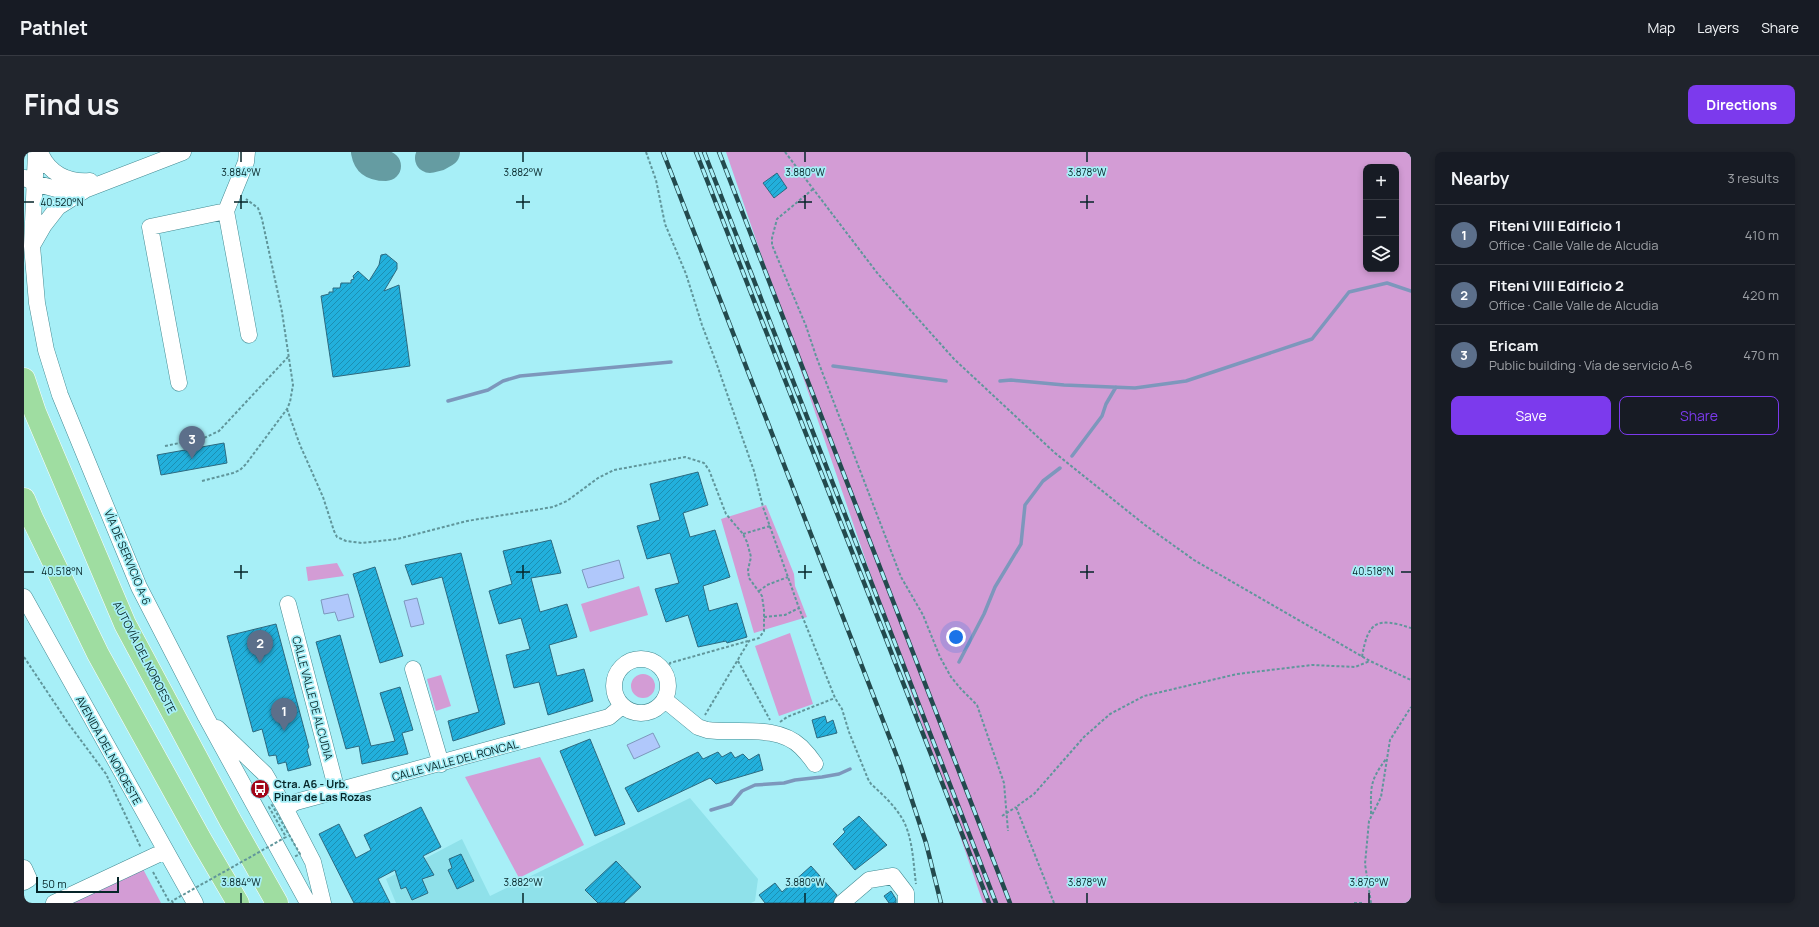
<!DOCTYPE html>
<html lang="en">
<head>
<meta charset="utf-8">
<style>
	body { margin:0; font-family:Manrope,sans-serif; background:#20242c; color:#f1f3f6 }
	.controls { position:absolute; right:12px; top:12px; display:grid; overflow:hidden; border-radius:8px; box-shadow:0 2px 6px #0003 }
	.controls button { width:36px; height:36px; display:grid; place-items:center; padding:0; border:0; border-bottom:1px solid #363941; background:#171b24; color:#f1f3f6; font:20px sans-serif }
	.scale { position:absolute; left:12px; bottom:10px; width:83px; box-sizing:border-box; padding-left:4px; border:2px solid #062528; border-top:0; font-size:11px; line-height:14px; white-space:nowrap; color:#062528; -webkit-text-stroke:3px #a7eff7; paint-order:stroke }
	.you { position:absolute; left:932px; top:485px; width:14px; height:14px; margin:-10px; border:3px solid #fff; border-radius:50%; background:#1a73e8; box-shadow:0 0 0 6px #1a73e833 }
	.badge { display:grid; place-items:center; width:26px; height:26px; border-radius:50%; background:#7c3aed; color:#fff; font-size:13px; font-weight:700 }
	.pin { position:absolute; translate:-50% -33px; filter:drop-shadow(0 1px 2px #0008) }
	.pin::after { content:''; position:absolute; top:21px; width:14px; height:12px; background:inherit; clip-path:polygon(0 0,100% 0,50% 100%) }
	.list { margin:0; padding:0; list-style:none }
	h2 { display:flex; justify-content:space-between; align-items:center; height:52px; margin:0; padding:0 16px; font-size:17px }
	h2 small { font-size:13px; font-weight:400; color:#9ea1a6 }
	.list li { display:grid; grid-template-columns:26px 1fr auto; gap:12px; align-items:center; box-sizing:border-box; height:60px; padding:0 16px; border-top:1px solid #363941 }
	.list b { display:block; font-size:15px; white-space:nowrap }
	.list p { margin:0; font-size:13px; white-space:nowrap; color:#9ea1a6 }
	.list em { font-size:13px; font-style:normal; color:#9ea1a6 }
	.actions { display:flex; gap:8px; padding:12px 16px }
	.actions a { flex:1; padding:9px 0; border:1px solid #7c3aed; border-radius:8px; text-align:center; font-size:14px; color:#7c3aed }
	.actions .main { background:#7c3aed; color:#fff }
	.icon { flex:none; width:22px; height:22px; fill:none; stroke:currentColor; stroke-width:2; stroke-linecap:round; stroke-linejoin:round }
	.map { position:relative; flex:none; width:1387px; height:751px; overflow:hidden; border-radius:8px }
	header { display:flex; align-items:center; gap:24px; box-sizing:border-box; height:56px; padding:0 20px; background:#171b24; border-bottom:1px solid #363941 }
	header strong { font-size:19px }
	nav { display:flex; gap:22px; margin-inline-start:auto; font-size:14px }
	.intro { display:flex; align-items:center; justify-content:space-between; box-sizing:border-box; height:96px; padding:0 24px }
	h1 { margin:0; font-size:28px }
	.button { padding:10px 18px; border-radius:8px; background:#7c3aed; color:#fff; font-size:14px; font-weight:700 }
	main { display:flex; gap:24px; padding:0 24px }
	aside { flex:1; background:#171b24; border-radius:8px; box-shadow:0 2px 6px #0003 }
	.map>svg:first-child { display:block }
</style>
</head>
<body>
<header>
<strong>Pathlet</strong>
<nav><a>Map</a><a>Layers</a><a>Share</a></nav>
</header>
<div class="intro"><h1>Find us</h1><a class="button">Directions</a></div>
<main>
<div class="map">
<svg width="1387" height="751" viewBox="0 0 1387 751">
	<defs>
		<pattern id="building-hatch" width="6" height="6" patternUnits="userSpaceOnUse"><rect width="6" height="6" fill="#22b0dc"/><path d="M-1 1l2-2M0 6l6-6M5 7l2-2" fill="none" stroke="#1c8fb2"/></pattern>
	</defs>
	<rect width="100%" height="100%" fill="#a7eff7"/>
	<path fill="#8fe1ea" d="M666,646L734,727L731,749L727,751H372L362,727L438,687L466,744Z"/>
	<path fill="#d39cd5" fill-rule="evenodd" d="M702,0H1387V751H959ZM1342,15H1372V117H1342Z
		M742,353L770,422L771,434L783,465L730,481L697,367Z
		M313,411L320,424L284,429L282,415Z
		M615,434L624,463L566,480L557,452Z
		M766,481L789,552L755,564L731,494Z
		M607 534a12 12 0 1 1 24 0a12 12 0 1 1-24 0Z
		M417,523L427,554L412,559L403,527Z
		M516,605L560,693L495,726L441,625Z
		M119,717L137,751H48Z"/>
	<path fill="#b0c8fb" stroke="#7d97bc" d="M595,408L600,426L564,436L558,418Z
		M324,442L330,465L314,469L311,460L300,462L297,448Z
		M393,446L400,472L387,475L380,449Z
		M629,581L636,595L610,607L603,593Z"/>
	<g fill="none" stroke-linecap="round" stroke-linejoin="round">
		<path stroke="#7d97bc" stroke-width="3.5" d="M809,214L922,229
			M976,229L987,228L1040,233L1111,236L1162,229L1288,187L1325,140L1363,131L1387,139
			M424,249L464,238L479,229L496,224L647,210
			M1048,304L1078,264L1082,252L1092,235
			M935,510L960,462L971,435L997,392L1001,353L1019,329L1036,316
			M687,658L707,652L718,639L731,633L760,631L771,628L798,625L815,622L826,617"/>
		<path stroke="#659ca2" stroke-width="30" d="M342,0C344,11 351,14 362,14
			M406,6L414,4L421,0"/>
	</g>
	<path fill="url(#building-hatch)" stroke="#2d6a80" d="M753,21L763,36L750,46L739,31Z
		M362,102L373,111V117L360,139L375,133L386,214L309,225L297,144L305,142V140H309V136H316L317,131H327V128L330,127L329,124L334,119L345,129L355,113L357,103Z
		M200,291L203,311L137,323L133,303Z
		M674,320L684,353L659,361L666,385L691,378L706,425L679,434L685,459L713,451L723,485L703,491L702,489L674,495L664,463L642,470L631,437L655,431L646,401L623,407L613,374L636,368L626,332Z
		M527,388L537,421L507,426L516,460L543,452L553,485L525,493L533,524L560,517L569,549L524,563L515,530L490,536L482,503L506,497L497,466L475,472L465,439L488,432L479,399Z
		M437,401L481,572L429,589L424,569L455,560L418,425L388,433L381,413Z
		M351,415L379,504L356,511L329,422Z
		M252,472L285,595L283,598L287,613L264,619L262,610L254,612L252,603L245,604L238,577L229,580L203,484Z
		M316,483L347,594L371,589L356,541L376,535L389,578L378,581L384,602L338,612L335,594L322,597L292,490Z
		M801,564L803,571L809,568L813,581L793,586L788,568Z
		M566,587L601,672L571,684L536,599Z
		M674,600L679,607L694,600L698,605L707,600L711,606L719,602L725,608L735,602L739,618L692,632L686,626L614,660L601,636Z
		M397,655L417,695L399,704L410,723L398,727L404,741L388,748L382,735L377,737L371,718L354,727L366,751H330L295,682L315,672L332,706L347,698L340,683Z
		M835,664L863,693L831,718L809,692L821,680L819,677Z
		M437,702L450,729L433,737L424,718L428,716L425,707Z
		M592,709L617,735L600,751H574L561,738Z
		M787,714L813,743L809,751H741L735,743L751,731L758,740Z
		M867,739L872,747V751H865L860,744Z"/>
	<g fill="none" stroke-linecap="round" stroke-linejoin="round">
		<defs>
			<path id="minor" d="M12,0L8,94L13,151L22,198L36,243L115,435L182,565L284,751
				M16,0C24,21 44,31 66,29
				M1,26L10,31L36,38L63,37L159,0
				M202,59L225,183
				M9,92L20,73L34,55L61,38
				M155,231L126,75L202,59L222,10L223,0
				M0,445L171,751
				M264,452L313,639
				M590 534a27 27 0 1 1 54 0a27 27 0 1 1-54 0Z
				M389,517L417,612
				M641,548L674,575L683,578C713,582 753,572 777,595C782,600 787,606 791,612
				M193,576L241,622L261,656L289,710L299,751
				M261,656L272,650L585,565L598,554
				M0,716L5,727L0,730
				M30,751L141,699
				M818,751L845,728L869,724L882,741V751"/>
			<path id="highway" d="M0,227L11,260L101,472L206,668L253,751
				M0,347L8,366L74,502L177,688L214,751"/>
		</defs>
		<use href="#minor" stroke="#438a92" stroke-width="17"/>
		<use href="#highway" stroke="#fff" stroke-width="23"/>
		<path stroke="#60969b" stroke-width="2" stroke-dasharray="3 2" stroke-linecap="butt" d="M622,0L632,28L641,72L662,122L678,173L692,210L730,319L739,355L775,456L811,546L818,557L825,580L844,627L847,632C857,641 868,651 876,663C889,682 889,710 892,732
			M761,0L854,122L930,207L1031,301L1121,373L1170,408L1346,509L1387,528
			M789,37L753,67L748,86V93L782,174L792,204L877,425L899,463L916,505L927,525L937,537L953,553L980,631L984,679
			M263,257L276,293L299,345L310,379L313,385L322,389L338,391L373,387L443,369L529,355L543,349L574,326L590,318L661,305L680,311L685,318L702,362L719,382L723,390L727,405L724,418L725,426L738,444L740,458V479L735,486L725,489L681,563
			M141,294L180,286L195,279L264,205
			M178,329L209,321L216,318L222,312L263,257L266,250L269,233L258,160L238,67L234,56L222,47
			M719,382L746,374
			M735,439L743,433L764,425
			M740,465L761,463L775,456
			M0,505L44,571L82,622L117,696
			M1338,505C1344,469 1353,465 1387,476
			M714,509L746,568
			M642,522L646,511L724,489
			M756,570L763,565L811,546
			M1347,662C1347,635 1345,630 1362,607
			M978,664L992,655
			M129,720L146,751
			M1030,751L992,655L1010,642L1060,585L1086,562L1120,544L1213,522L1288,513L1331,515L1346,509
			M1330,751H1338
			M1347,751L1341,712L1345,669L1357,645L1366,588L1387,555"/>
		<use href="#minor" stroke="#fff" stroke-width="16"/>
		<use href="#highway" stroke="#9fdda1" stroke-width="22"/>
		<defs>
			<path id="rail" d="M639,0L877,615L902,691L917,751
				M672,0L965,751
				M680,0L972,751
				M695,0L986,751"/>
		</defs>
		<use href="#rail" stroke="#234a4e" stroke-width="4.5"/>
		<use href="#rail" stroke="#a7eff7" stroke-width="3" stroke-dasharray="9" stroke-linecap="butt"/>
		<path stroke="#60969b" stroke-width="2" stroke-dasharray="3 2" stroke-linecap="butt" d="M149,751L148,749L262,685L245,655L248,653L276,702L270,705"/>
	</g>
	<path fill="none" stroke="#062528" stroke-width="1.5" d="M217,0V10M499,0V10M781,0V10M1063,0V10M217,43V57M499,43V57M781,43V57M1063,43V57M0,50H10M210,50H224M492,50H506M774,50H788M1056,50H1070M217,413V427M499,413V427M781,413V427M1063,413V427M0,420H10M210,420H224M492,420H506M774,420H788M1056,420H1070M1377,420H1387M217,741V751M499,741V751M781,741V751M1063,741V751M1345,741V751"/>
	<defs>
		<symbol id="bus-disc" viewBox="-11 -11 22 22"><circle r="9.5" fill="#a20518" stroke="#a7eff7"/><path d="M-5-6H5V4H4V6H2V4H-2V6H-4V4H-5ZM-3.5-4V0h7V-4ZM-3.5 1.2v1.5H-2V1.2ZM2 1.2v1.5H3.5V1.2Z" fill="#fff"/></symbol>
	</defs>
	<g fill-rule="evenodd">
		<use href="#bus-disc" x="225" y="626" width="22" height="22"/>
	</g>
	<g text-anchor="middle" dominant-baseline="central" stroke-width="3.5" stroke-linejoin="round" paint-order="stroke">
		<g font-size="11" fill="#062528" stroke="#a7eff7">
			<text transform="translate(104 405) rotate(67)">VÍA DE SERVICIO A-6</text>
			<text transform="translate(121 505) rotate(63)">AUTOVÍA DEL NOROESTE</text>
			<text transform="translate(289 546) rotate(75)">CALLE VALLE DE ALCUDIA</text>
			<text transform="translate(85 598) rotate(61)">AVENIDA DEL NOROESTE</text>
			<text transform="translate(431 608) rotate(-15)">CALLE VALLE DEL RONCAL</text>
		</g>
		<g font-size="11" font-weight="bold" fill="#062528" stroke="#a7eff7" text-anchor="start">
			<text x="250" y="631">Ctra. A6 - Urb.<tspan x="250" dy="13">Pinar de Las Rozas</tspan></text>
		</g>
	</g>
	<g font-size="10" text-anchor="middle" fill="#062528" stroke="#a7eff7" stroke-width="3.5" stroke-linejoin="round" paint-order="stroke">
		<text x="217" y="24">3.884°W</text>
		<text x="499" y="24">3.882°W</text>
		<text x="781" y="24">3.880°W</text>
		<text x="1063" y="24">3.878°W</text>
		<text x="38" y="54">40.520°N</text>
		<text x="38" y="423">40.518°N</text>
		<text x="1349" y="423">40.518°N</text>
		<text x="217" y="734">3.884°W</text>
		<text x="499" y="734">3.882°W</text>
		<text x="781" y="734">3.880°W</text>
		<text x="1063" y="734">3.878°W</text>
		<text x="1345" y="734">3.876°W</text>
	</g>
</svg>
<div class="controls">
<button>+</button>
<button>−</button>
<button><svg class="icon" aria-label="layers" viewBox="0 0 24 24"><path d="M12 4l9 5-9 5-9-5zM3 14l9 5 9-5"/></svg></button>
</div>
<div class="scale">50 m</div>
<div class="you"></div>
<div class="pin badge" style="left:260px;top:579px;background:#5c6f8a">1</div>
<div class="pin badge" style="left:236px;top:511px;background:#5c6f8a">2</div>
<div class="pin badge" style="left:168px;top:307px;background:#5c6f8a">3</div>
</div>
<aside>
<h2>Nearby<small>3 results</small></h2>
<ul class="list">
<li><span class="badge" style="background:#5c6f8a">1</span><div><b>Fiteni VIII Edificio 1</b><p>Office · Calle Valle de Alcudia</p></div><em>410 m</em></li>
<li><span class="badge" style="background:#5c6f8a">2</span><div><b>Fiteni VIII Edificio 2</b><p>Office · Calle Valle de Alcudia</p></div><em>420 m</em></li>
<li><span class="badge" style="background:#5c6f8a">3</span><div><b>Ericam</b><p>Public building · Vía de servicio A-6</p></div><em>470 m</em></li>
</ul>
<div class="actions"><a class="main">Save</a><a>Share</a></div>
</aside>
</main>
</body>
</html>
